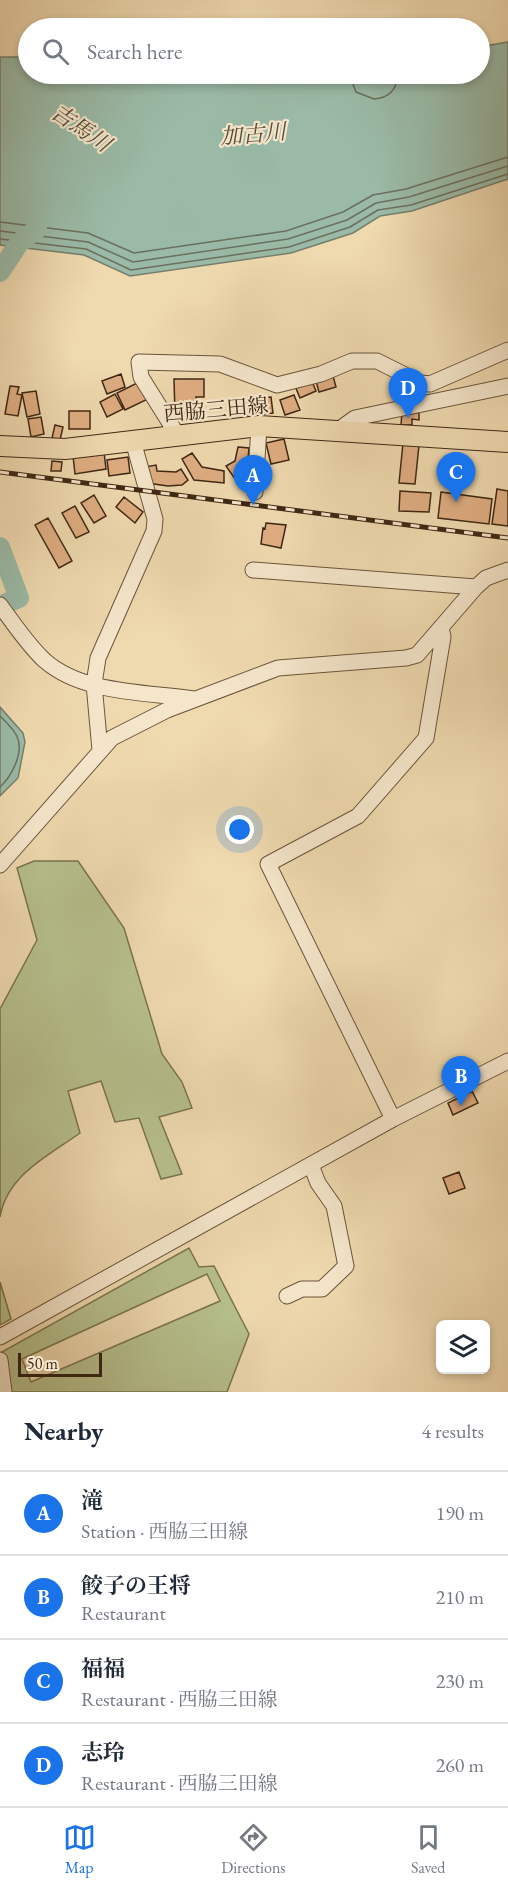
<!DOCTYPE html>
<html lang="en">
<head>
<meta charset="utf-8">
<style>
	body { margin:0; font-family:"EB Garamond","Noto Serif JP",serif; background:#f2f2f3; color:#1f2937 }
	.controls { position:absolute; right:18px; bottom:18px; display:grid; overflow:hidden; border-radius:9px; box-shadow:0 3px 9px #0003 }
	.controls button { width:54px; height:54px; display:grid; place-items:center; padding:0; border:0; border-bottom:2px solid #e0e1e3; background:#fff; color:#1f2937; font:30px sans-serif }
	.scale { position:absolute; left:18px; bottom:15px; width:84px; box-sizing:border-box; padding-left:6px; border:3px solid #3f2714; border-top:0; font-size:16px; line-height:21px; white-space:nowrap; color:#3f2714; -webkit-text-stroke:4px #f5e6cb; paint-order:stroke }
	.you { position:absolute; left:240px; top:830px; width:21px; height:21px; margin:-15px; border:4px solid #fff; border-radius:50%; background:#1a73e8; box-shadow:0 0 0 9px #1a73e833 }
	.badge { display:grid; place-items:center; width:39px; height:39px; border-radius:50%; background:#1a73e8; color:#fff; font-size:20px; font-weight:700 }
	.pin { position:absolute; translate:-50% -50px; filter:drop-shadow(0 2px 3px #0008) }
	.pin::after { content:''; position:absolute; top:32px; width:21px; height:18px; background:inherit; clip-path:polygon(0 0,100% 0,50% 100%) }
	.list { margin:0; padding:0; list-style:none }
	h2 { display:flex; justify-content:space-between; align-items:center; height:78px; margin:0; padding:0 24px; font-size:26px }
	h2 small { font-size:20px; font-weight:400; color:#747a83 }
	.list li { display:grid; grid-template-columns:39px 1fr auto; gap:18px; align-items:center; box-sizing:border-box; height:84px; padding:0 24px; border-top:2px solid #e0e1e3 }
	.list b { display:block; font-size:22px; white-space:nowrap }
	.list p { margin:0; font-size:20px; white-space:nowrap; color:#747a83 }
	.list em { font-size:20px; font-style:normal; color:#747a83 }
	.icon { flex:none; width:33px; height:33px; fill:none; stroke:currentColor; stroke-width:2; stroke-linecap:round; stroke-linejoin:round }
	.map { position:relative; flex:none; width:508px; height:1392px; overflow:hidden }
	.search { position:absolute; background:#fff; box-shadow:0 3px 9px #0003; left:18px; right:18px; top:18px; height:66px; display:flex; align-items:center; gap:15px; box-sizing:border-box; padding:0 21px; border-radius:33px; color:#747a83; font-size:22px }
	.sheet { height:414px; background:#fff }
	nav { display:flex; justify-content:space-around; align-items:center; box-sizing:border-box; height:84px; border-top:2px solid #e0e1e3; background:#fff; font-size:16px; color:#747a83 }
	nav a { display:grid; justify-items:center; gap:3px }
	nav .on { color:#1a73e8 }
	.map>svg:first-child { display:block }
</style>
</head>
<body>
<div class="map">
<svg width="508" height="1392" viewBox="0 0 508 1392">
	<rect width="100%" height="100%" fill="#efd9af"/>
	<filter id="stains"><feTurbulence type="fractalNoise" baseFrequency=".00333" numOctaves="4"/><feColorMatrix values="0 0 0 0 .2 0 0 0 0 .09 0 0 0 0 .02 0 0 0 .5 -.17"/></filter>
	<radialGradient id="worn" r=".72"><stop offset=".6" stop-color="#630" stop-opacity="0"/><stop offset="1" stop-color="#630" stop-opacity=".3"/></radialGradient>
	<path fill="#b6c08d" stroke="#7a7450" stroke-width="1.5" fill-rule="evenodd" d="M34,861H78L124,928L162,1054L182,1082L192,1108L159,1117L182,1174L161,1179L139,1118L115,1122L101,1081L68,1091L80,1133C48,1156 7,1175 0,1217V1009L37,940L17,868Z
		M189,1248L199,1267L214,1266L249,1334L227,1392H0V1353ZM207,1274L220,1301L31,1382L22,1359Z
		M0,1282L11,1319L0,1325Z"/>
	<path fill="#9abaa7" stroke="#767f6c" stroke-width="1.5" d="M508,42V179L412,211L380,216L353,233L291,253L130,276L84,255L0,245V57H28V74H361L374,77L379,74H480V47Z
		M0,707L23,733L25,742L18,778L0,796Z"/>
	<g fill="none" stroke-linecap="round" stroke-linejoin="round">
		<path stroke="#6c705e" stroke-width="1.5" d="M349,74L356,92L374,99C389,98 397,89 398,74
			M0,222L88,233L134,253L286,231L343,212L373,195L406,189L508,157
			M0,231L88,242L133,262L288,239L347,220L376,203L409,197L508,166
			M0,239L86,249L131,270L289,247L350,227L378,210L411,205L508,174
			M0,716C6,722 16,731 18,739C23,755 11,777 0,787"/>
		<path stroke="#9abaa7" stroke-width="20" d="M0,272L19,243L37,229
			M0,547L19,598L2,605"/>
	</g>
	<path fill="#dfad81" stroke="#3f2714" stroke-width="1.5" d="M121,374L125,387L107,394L102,381Z
		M333,376L336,387L319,392L316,381Z
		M174,379H204V397H196L197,414H175Z
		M311,379L316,391L300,398L295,386Z
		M141,381L150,398L125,410L117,393Z
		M10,386L19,387L17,394L22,395L18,416L5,414Z
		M419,388L421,398L408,401L405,390Z
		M36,391L40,414L27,417L22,393Z
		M115,394L123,409L107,417L100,402Z
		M294,395L300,410L285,415L280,400Z
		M257,397L261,413L248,416L245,400Z
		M271,397L273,413L263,414L261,398Z
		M69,411H90V429H69Z
		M402,412L419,413V420L412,419V425H401Z
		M41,417L44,434L31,437L28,419Z
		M55,425L63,427L60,440L52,438Z
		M284,439L289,460L271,464L266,443Z
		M403,443L419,445L415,484L399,483Z
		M238,447L249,448L247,469L235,479L226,466L235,461Z
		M104,452L106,469L75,474L73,456Z
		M192,453L202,467L224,471V483L194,480L182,459Z
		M128,457L130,473L109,476L107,460Z
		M52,461L62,462L61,471H51Z
		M156,465L157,471L176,472L181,469L188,480L182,485L168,486L147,483L145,467Z
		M497,489L508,491V526L492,524Z
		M400,491L431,493L429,512L399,511Z
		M441,492L492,499L489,524L438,518Z
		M94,495L106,516L94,523L81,503Z
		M124,497L143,512L135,523L116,507Z
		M75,506L89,532L76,538L62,513Z
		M48,518L72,561L59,568L35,525Z
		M266,523L286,525L281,548L261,544L263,528L265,529Z
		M472,1091L478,1103L453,1115L448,1103Z
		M459,1172L465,1188L449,1194L443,1178Z"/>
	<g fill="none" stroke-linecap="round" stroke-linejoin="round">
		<defs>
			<path id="minor" d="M337,431L355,418L508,386
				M178,436L141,377L139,362L220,364L277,385L321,374L352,361H377L421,383L430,384L508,350
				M255,492L259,426
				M253,570L476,587
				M0,605C14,624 27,644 44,660C82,694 146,692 194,699
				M100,750L94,684L98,658L154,531L155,519L133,441
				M0,865L112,738L167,710L278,668L406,658L417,655L475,588L486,578L508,570
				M393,1119L268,864L358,816L426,738L443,637L441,627
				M287,1296L302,1289H322L346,1266L334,1206L318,1183L311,1165
				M0,1337L393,1119L508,1061
				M0,1360L4,1392"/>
			<path id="major" d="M0,446L65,449L259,426L508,442"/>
		</defs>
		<use href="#minor" stroke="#6b543b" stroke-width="17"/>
		<use href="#major" stroke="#3f2714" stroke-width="22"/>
		<use href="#minor" stroke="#f5e6cb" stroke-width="15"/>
		<use href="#major" stroke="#efd9af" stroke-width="20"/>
		<defs>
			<path id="rail" d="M0,472L508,538"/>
		</defs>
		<use href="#rail" stroke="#3f2714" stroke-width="5"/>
		<use href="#rail" stroke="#f5e6cb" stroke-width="3" stroke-dasharray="9" stroke-linecap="butt"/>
	</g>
	<g text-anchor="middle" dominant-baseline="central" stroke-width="4.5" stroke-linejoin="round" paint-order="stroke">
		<g font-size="21" fill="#3f2714" stroke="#f5e6cb">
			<text transform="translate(216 409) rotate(-5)">西脇三田線</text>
		</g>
		<g font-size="22" font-style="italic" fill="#564c39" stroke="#f5e6cb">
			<text transform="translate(81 128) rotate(34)">吉馬川</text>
			<text transform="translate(253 134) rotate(-5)">加古川</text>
		</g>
	</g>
	<rect width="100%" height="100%" filter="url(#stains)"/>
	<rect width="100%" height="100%" fill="url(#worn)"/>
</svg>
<div class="controls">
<button><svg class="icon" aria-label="layers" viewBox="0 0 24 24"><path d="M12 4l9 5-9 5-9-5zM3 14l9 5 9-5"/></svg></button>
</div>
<div class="scale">50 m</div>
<div class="you"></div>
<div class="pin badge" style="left:253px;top:505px">A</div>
<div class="pin badge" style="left:461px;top:1106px">B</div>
<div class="pin badge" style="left:456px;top:502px">C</div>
<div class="pin badge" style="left:408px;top:418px">D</div>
<div class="search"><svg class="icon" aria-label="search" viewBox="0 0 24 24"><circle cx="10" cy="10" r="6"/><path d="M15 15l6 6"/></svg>Search here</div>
</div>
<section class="sheet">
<h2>Nearby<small>4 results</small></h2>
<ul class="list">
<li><span class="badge">A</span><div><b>滝</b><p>Station · 西脇三田線</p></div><em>190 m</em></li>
<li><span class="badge">B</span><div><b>餃子の王将</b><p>Restaurant</p></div><em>210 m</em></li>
<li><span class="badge">C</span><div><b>福福</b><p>Restaurant · 西脇三田線</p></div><em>230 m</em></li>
<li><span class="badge">D</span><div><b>志玲</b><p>Restaurant · 西脇三田線</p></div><em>260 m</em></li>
</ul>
</section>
<nav>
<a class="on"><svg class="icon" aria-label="map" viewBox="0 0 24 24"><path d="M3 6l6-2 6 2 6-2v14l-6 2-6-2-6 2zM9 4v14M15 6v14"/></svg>Map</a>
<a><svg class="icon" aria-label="directions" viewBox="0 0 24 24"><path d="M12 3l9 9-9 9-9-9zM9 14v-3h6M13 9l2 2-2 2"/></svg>Directions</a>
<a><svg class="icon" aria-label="saved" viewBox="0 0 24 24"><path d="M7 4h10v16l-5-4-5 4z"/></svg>Saved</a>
</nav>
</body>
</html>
